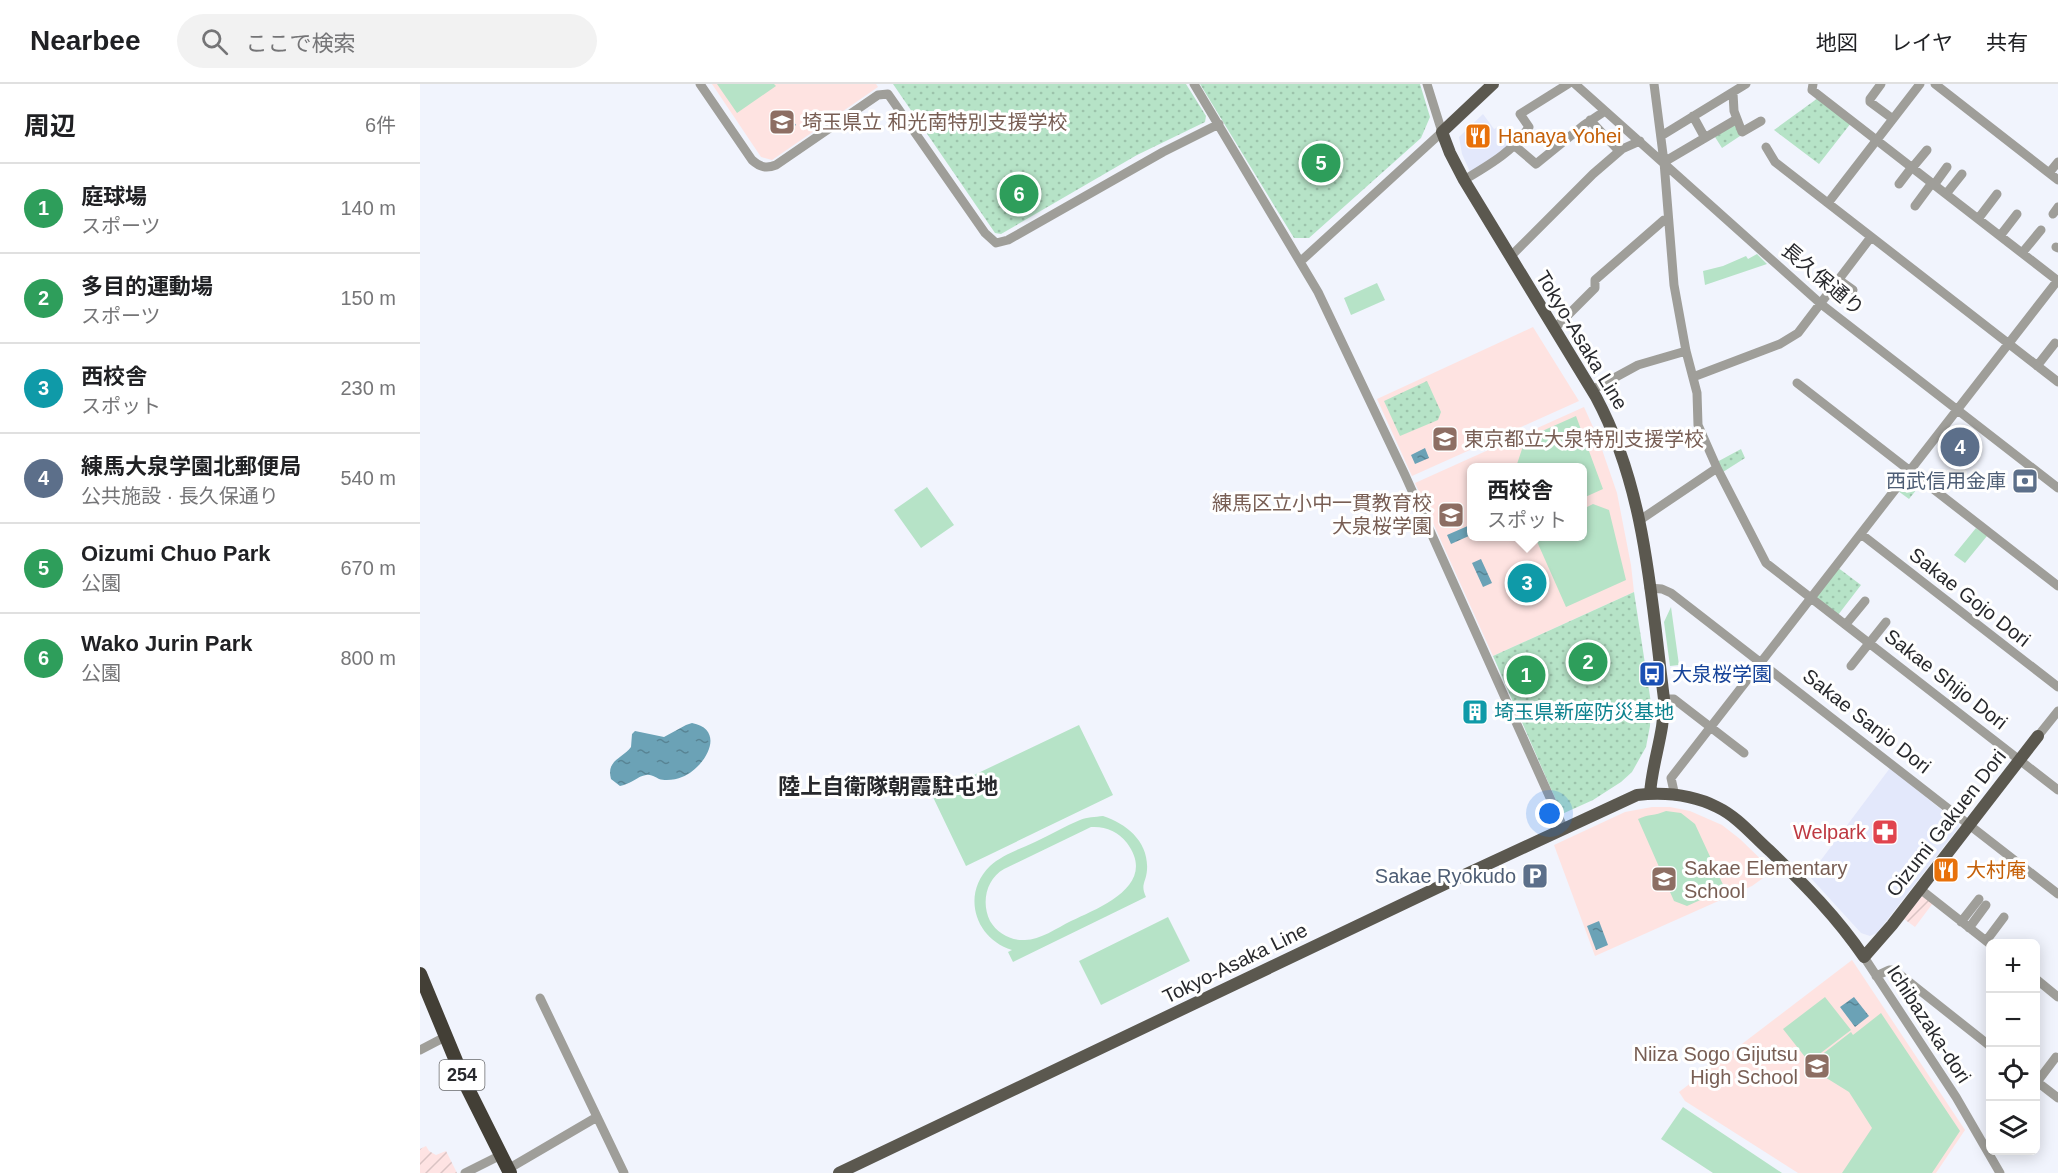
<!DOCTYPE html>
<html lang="ja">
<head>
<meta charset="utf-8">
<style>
	body { margin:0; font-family:Helvetica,"Noto Sans JP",sans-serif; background:#f2f2f2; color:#202124 }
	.controls { position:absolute; right:18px; bottom:18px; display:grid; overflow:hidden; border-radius:9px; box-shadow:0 3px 15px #0003 }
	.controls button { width:54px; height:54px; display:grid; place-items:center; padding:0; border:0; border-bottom:2px solid #e0e0e0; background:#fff; color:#202124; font:30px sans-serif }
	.you { position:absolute; left:1130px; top:730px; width:21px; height:21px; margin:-15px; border:4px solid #fff; border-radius:50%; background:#1a73e8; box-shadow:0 0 0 9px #1a73e833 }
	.badge { display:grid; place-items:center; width:39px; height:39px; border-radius:50%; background:#13947e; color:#fff; font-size:20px; font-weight:700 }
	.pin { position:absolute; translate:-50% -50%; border:3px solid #fff; box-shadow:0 2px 6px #0006 }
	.popup { position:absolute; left:1047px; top:379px; width:120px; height:78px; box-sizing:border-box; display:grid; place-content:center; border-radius:9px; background:#fff; filter:drop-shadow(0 2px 4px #0005); font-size:20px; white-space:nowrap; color:#757577 }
	.popup b { font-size:22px; color:#202124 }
	.popup::after { content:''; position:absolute; left:50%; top:100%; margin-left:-12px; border:12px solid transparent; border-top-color:#fff }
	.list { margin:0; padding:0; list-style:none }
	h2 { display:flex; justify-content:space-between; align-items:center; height:78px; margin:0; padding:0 24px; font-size:26px }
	h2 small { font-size:20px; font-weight:400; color:#757577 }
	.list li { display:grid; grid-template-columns:39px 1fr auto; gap:18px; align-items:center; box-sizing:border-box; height:90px; padding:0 24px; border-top:2px solid #e0e0e0 }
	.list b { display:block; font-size:22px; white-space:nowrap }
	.list p { margin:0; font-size:20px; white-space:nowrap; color:#757577 }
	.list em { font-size:20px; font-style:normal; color:#757577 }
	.icon { flex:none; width:33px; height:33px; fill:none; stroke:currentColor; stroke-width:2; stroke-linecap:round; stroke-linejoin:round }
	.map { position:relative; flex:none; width:1638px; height:1089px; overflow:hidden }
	header { display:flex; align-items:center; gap:36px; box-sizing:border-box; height:84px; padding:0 30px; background:#fff; border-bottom:2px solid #e0e0e0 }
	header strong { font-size:28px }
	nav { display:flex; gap:33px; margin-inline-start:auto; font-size:21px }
	.search { width:420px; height:54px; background:#f2f2f2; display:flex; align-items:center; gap:15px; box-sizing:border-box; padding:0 21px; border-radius:33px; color:#757577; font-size:22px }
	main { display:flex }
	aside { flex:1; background:#fff }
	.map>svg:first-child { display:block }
</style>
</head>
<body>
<header>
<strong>Nearbee</strong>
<div class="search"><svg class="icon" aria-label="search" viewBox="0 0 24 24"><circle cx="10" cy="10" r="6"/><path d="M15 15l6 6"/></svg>ここで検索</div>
<nav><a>地図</a><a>レイヤ</a><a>共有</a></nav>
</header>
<main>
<aside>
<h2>周辺<small>6件</small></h2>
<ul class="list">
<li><span class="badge" style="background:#2e9e5b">1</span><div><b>庭球場</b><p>スポーツ</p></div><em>140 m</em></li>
<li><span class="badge" style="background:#2e9e5b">2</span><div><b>多目的運動場</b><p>スポーツ</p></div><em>150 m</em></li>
<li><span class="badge" style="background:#0f9aa8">3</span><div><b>西校舎</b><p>スポット</p></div><em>230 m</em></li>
<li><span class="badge" style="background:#5c6f8a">4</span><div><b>練馬大泉学園北郵便局</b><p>公共施設 · 長久保通り</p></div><em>540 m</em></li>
<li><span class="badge" style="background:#2e9e5b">5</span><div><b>Oizumi Chuo Park</b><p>公園</p></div><em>670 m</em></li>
<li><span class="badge" style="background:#2e9e5b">6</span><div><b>Wako Jurin Park</b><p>公園</p></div><em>800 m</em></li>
</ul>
</aside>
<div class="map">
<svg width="1638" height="1089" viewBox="0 0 1638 1089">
	<defs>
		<pattern id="industrial-furrows" width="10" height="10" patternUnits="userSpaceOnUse" patternTransform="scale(1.5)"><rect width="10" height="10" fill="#fee3e3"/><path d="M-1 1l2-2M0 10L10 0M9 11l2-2" fill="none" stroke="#dac3c3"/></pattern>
		<pattern id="park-dots" width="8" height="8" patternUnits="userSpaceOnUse" patternTransform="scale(1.5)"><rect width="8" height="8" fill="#b6e3c7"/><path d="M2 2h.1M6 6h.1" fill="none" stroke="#9cc3ab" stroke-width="1.8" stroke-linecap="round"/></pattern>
		<pattern id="water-ripples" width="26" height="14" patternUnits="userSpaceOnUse" patternTransform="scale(1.5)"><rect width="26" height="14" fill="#6ba2b6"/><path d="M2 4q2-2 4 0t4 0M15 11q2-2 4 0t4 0" fill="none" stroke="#588494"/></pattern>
	</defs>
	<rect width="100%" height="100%" fill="#f1f4fd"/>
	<path fill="#e3e8fb" d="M1063,30L1074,45L1080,42L1094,59L1051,90L1042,70L1039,53Z
		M1470,684L1539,740V743L1457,849L1450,852L1441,849L1389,792Z"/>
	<path fill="url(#industrial-furrows)" d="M1503,811L1513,819L1495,843L1484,835Z
		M6,1062L9,1067L16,1071L26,1067L37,1089H0V1065Z"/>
	<path fill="#fee3e1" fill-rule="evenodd" d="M292,0H456L458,3L352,76L341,73Z
		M1113,243L1159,317L992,392L957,315Z
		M1164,323L1178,354L1197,409L1211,481L1214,508L1073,572L995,399ZM1052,384H1162V452H1052Z
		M1232,723H1250L1270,727L1302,741L1320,755L1353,787L1332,802L1175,872L1134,761L1205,728Z
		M1432,876L1545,1046L1516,1089H1378L1265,1017L1259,1008Z"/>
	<path fill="#b6e3c7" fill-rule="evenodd" d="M297,0H354L356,2L317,29Z
		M1337,170L1347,180L1285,201L1283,187L1303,182L1326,172L1328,175Z
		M957,199L965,216L931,231L924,214Z
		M1156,332L1183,405L1163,414V417L1162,384L1096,383L1103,362L1113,358L1111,352Z
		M507,403L534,441L501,464L474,426Z
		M1173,420L1189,426L1206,496L1146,523L1115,453L1162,452L1163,425Z
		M1556,444L1567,452L1545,479L1534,471Z
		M1251,523L1259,581L1250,582L1244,538Z
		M659,641L693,711L546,782L512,711Z
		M1246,727L1261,729L1275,740L1305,805L1267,822L1254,817L1218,735C1229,730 1234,732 1246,727Z
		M683,732C707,740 729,758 727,786C726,799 720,800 726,813L593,878L588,868L592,866C555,855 541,810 570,782C582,771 600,765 615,758C630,751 645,742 660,736C667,733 675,733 683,732ZM671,743C685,742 698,747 707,759C738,801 681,823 651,837C637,844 620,856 605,856C591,857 577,849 570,837C561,819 566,795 584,785Z
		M748,833L770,877L681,921L659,877Z
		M1405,913L1431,946L1389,978L1363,945Z
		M1461,929L1540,1047L1512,1089H1422L1452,1044L1429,1008L1387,982L1431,948L1433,951Z
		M1263,1023L1362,1089H1363H1293L1241,1055Z"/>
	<path fill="url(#park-dots)" d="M473,0H766L786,32L785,38L717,71L581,150L575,149Z
		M780,0H1000L1010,33L1001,54L889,154H874Z
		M1398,14L1431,39L1399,80L1354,46Z
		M1314,41L1317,42L1320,52L1302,64L1295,53Z
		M1007,297L1021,328L1018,336L980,352L964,317Z
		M1321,365L1325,374L1303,388L1297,378Z
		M1491,391L1501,400L1489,415L1478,407Z
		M1417,483L1441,501L1418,531L1397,514L1396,511Z
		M1214,508L1231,619L1230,642L1226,663L1212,688L1201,698L1173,716L1142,730L1073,572Z"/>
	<path fill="url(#water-ripples)" d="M367,28L376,41L367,47L358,34Z
		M1005,364L1009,374L995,380L991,371Z
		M1050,441L1051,451L1031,460L1027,451Z
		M1061,475L1072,499L1063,503L1052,479Z
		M272,639C308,646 284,685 262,693C256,696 245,697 239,695C235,693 231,690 226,691C218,692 211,700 200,702L191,695C186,676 202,675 211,663L212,650L215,647L244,653L266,641Z
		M1179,837L1188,861L1176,866L1167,842Z
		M1434,913L1449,932L1435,943L1420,923Z"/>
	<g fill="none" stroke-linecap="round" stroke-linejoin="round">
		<path stroke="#9f9e99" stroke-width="9" d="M280,0L332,76C340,83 346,85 356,81L458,11L468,10L565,149L576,159L588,156L743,68L799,40
			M774,0L898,208L985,391L1144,745
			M1155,0L1401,220L1638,404
			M1234,0L1244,78L1254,201L1266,267L1277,309L1278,341L1297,384L1346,479L1638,706
			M1393,0L1392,6L1638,197
			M1461,0L1450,15V18L1473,35
			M1515,0L1638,96
			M1313,9L1314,27L1322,48L1341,37
			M1273,32L1285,54
			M1170,36L1199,67
			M1241,52L1326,0
			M1095,62L1116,80L1164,41L1185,27
			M1346,63L1355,78L1638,298
			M1244,78L1317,35
			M1492,84L1507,66
			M1629,89L1638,78
			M1044,96C1069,81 1094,67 1109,43L1100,30L1148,0
			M1479,100L1492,83
			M1514,101L1527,83
			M1526,110L1542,90
			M1408,119L1500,0
			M1495,122L1512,99
			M1633,130L1638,123
			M1558,135L1577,110
			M1580,152L1597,130
			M1636,163L1638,164
			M1602,169L1621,146
			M1090,173L1173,90L1202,65L1220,57
			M881,177L1022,48L1007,0
			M1419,196L1433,206
			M1134,245L1175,204V196L1244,136L1247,135
			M1617,282L1635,259
			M1273,293L1360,260L1378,249L1451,153
			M1377,299L1638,502
			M1172,306L1218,281L1266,267
			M1220,436L1297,384
			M1441,450L1638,603
			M1229,504L1242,505L1251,509L1638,810
			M1426,540L1445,517
			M1431,582L1466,538
			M1244,615H1254L1324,669
			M1618,652L1638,627
			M1255,712L1251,694L1638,196
			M1500,805L1570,860
			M1541,838L1559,815
			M1549,844L1566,821
			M1566,857L1584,833
			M1444,873L1536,1013L1580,1089
			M1456,892L1469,886H1474L1570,962
			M1616,895L1638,913
			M120,914L204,1089
			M0,966L25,953
			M1616,997L1638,1014
			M1617,998L1636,973
			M88,1085L177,1033
			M45,1089L75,1074"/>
		<path stroke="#5b584f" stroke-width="12" d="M1073,0L1022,48L1030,69L1044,96L1176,313C1226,406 1231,513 1244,615C1245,648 1232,678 1230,710
			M419,1089L1025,800L1217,711C1244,708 1273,711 1297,723C1318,733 1333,752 1350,767C1384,800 1417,833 1444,873L1472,841L1618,652"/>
		<path stroke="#433f36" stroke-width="14" d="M0,890L46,1001L90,1089"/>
	</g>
	<defs>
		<symbol id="school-square" viewBox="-11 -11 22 22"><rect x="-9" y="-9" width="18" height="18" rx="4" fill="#8d6e63" stroke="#fff"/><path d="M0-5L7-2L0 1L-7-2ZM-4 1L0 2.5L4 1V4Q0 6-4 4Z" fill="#fff"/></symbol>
		<symbol id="restaurant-square" viewBox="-11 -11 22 22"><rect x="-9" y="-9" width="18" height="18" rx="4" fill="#e8710a" stroke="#fff"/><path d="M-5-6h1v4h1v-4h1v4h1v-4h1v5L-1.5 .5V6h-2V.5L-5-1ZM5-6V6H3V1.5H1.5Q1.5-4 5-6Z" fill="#fff"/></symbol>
		<symbol id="bank-square" viewBox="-11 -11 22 22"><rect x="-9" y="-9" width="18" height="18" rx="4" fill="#5c6f8a" stroke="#fff"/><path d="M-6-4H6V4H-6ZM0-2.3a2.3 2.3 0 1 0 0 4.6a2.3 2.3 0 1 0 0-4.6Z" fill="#fff"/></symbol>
		<symbol id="bus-square" viewBox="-11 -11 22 22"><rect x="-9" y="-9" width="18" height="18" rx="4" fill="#1a4fb4" stroke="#fff"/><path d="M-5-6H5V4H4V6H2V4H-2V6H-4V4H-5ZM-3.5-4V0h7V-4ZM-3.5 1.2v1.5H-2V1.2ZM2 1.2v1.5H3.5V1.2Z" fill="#fff"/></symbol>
		<symbol id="building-square" viewBox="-11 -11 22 22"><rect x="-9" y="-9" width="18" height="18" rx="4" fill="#0f9aa8" stroke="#fff"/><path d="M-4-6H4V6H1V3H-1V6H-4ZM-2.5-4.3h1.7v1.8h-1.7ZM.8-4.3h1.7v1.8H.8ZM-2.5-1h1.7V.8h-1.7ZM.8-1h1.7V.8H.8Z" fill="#fff"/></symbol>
		<symbol id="pharmacy-square" viewBox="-11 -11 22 22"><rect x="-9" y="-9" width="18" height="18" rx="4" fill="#e0444e" stroke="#fff"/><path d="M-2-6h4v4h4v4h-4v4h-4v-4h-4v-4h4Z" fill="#fff"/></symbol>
		<symbol id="parking-square" viewBox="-11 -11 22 22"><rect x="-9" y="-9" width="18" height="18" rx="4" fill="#5c6f8a" stroke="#fff"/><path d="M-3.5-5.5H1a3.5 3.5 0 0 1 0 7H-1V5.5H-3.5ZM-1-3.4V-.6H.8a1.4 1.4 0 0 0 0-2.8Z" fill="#fff"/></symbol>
	</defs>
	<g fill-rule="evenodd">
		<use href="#school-square" x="347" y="23" width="30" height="30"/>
		<use href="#restaurant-square" x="1043" y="37" width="30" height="30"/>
		<use href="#school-square" x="1010" y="340" width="30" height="30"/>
		<use href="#bank-square" x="1590" y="382" width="30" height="30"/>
		<use href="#school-square" x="1016" y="416" width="30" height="30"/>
		<use href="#bus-square" x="1217" y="575" width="30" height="30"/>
		<use href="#building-square" x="1040" y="613" width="30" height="30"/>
		<use href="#pharmacy-square" x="1450" y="733" width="30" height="30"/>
		<use href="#restaurant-square" x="1511" y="771" width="30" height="30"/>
		<use href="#parking-square" x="1100" y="777" width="30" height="30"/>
		<use href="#school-square" x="1229" y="780" width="30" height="30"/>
		<use href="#school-square" x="1382" y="967" width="30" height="30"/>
	</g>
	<g text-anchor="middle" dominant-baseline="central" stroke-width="6" stroke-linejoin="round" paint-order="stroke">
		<rect fill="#fff" stroke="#68696c" stroke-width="1.5" x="19.5" y="976" width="45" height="30" rx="4.5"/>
		<g font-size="18" font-weight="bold" fill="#28292d">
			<text x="42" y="991">254</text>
		</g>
		<g font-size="20" fill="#785e54" stroke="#fff" text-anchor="start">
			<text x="382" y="38">埼玉県立 和光南特別支援学校</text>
			<text x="1044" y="355">東京都立大泉特別支援学校</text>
			<text x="1012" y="419" text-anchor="end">練馬区立小中一貫教育校<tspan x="1012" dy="23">大泉桜学園</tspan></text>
			<text x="1264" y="784">Sakae Elementary<tspan x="1264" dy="23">School</tspan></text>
			<text x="1378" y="970" text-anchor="end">Niiza Sogo Gijutsu<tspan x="1378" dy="23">High School</tspan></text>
		</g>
		<g font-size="20" fill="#c56008" stroke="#fff" text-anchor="start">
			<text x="1078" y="52">Hanaya Yohei</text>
			<text x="1546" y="786">大村庵</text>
		</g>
		<g font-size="20" fill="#28292d" stroke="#fff">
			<text transform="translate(1403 195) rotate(40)">長久保通り</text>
			<text transform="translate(1162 256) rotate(59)">Tokyo-Asaka Line</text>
			<text transform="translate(1550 513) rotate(38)">Sakae Gojo Dori</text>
			<text transform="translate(1526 595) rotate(38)">Sakae Shijo Dori</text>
			<text transform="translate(1447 637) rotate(38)">Sakae Sanjo Dori</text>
			<text transform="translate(1526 739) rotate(-52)">Oizumi Gakuen Dori</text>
			<text transform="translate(815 879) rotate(-26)">Tokyo-Asaka Line</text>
			<text transform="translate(1509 940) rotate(57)">Ichibazaka-dori</text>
		</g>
		<g font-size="20" fill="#4e5e75" stroke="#fff" text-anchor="end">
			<text x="1586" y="397">西武信用金庫</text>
			<text x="1096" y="792">Sakae Ryokudo</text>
		</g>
		<g font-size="20" fill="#164399" stroke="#fff" text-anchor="start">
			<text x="1252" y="590">大泉桜学園</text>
		</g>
		<g font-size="20" fill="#0d838f" stroke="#fff" text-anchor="start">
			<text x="1074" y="628">埼玉県新座防災基地</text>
		</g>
		<g font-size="20" fill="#be3a42" stroke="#fff" text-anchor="end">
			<text x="1446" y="748">Welpark</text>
		</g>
		<g font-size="22" font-weight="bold" fill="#28292d" stroke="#fff">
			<text x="468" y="702">陸上自衛隊朝霞駐屯地</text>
		</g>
	</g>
</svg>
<div class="controls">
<button>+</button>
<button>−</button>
<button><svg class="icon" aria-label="locate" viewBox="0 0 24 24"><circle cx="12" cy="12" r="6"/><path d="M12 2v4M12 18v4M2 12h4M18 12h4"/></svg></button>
<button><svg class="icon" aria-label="layers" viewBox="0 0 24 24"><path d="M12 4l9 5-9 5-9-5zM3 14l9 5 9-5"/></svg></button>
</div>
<div class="you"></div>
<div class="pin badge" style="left:1106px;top:591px;background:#2e9e5b">1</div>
<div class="pin badge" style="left:1168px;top:578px;background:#2e9e5b">2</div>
<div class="pin badge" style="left:1107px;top:499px;background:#0f9aa8">3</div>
<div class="popup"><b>西校舎</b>スポット</div>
<div class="pin badge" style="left:1540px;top:363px;background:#5c6f8a">4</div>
<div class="pin badge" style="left:901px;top:79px;background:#2e9e5b">5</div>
<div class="pin badge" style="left:599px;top:110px;background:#2e9e5b">6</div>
</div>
</main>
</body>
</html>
